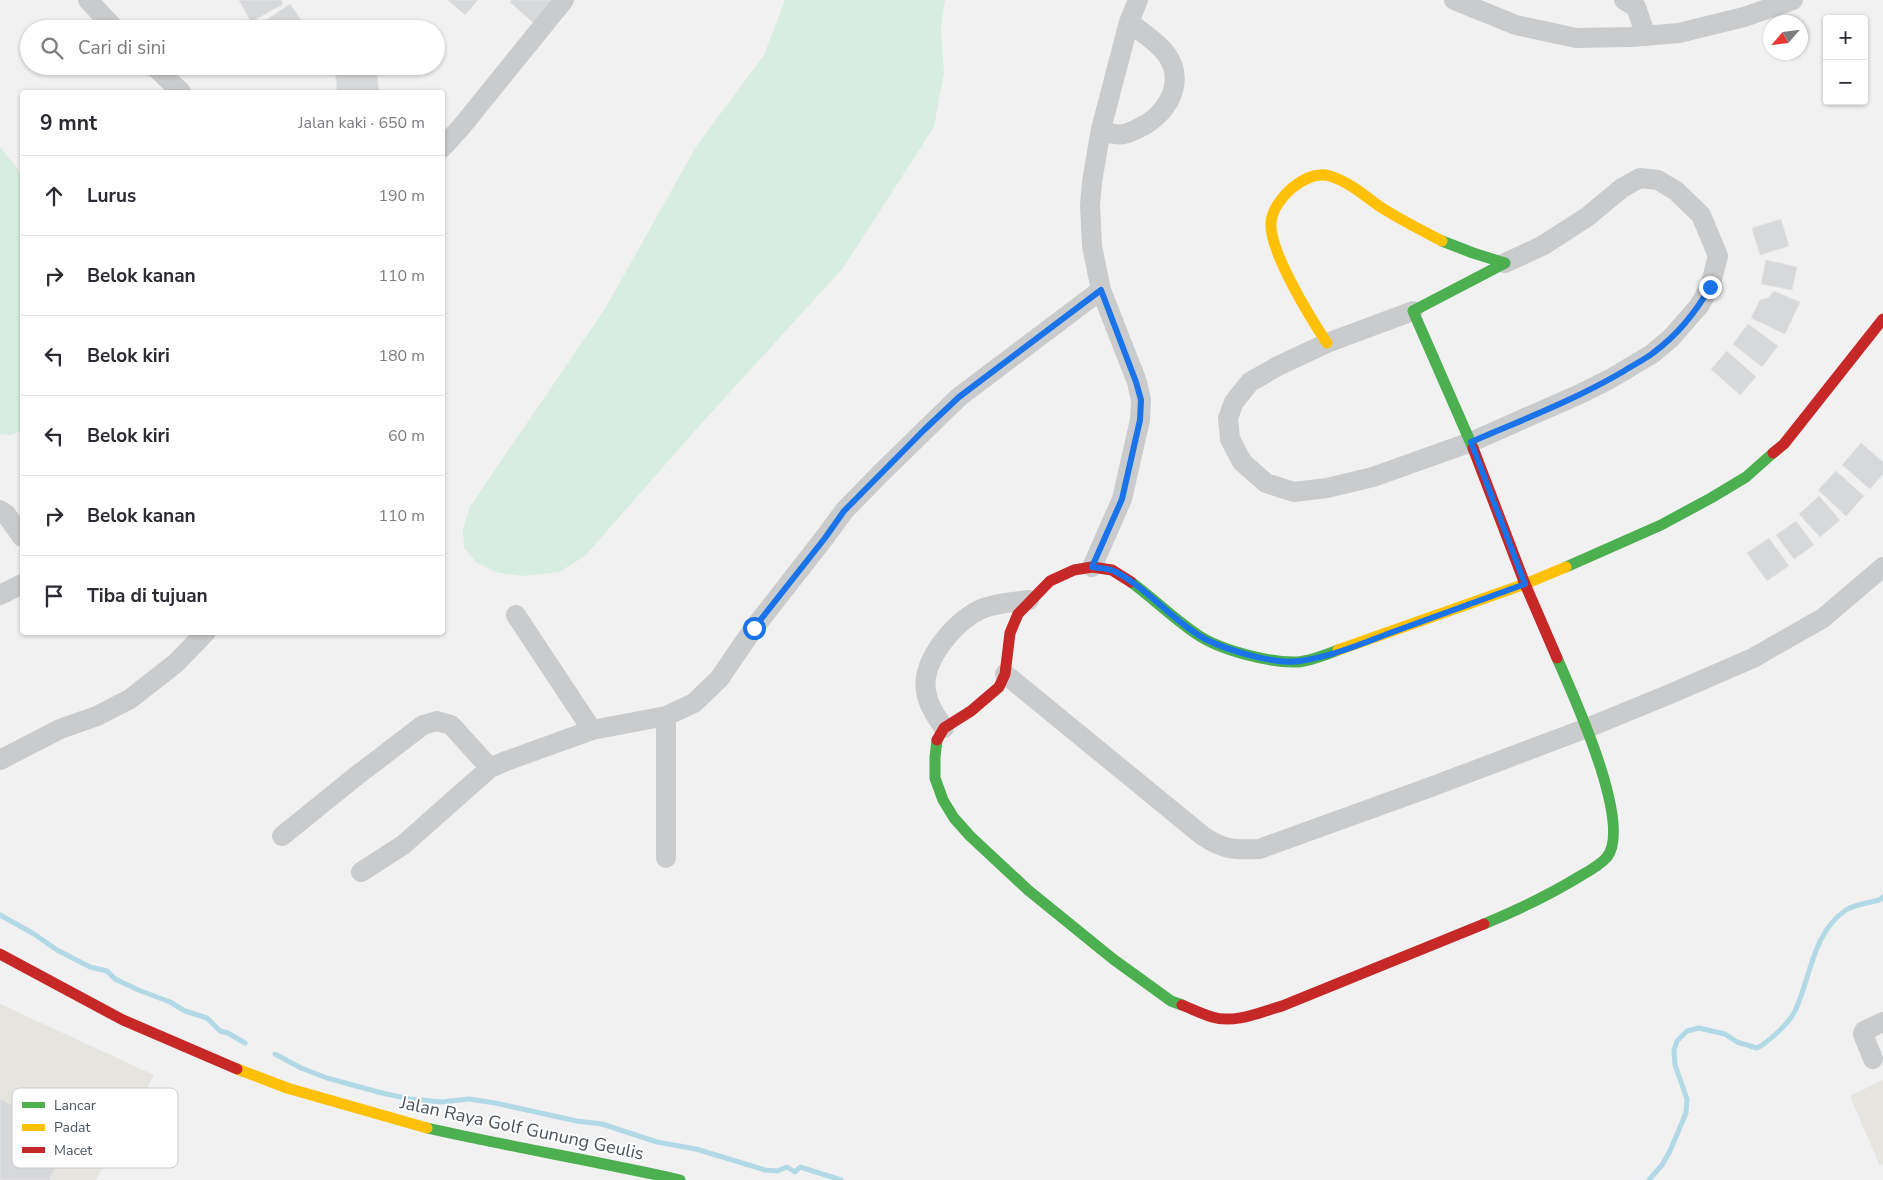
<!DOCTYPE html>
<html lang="id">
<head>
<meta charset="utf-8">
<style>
	body { margin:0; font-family:"Nunito Sans",sans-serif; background:#f2f2f3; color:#2b2b33 }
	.controls { position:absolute; right:15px; top:15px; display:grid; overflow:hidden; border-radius:5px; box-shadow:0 1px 4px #0004 }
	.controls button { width:45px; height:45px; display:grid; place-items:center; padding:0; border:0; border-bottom:1px solid #e1e1e2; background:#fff; color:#2b2b33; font:25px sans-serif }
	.compass { position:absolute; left:1763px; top:15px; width:45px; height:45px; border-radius:50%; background:#fff; box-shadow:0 1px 4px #0004; rotate:242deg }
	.stop { position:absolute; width:15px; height:15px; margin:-11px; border:4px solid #1a73e8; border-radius:50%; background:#fff }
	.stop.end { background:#1a73e8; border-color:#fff; box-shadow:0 1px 5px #0008 }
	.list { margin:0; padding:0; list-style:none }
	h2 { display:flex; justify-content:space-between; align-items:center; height:65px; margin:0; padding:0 20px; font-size:21px }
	h2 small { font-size:16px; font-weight:400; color:#7c7c81 }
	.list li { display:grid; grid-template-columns:32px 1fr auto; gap:15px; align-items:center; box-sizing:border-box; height:80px; padding:0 20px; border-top:1px solid #e1e1e2 }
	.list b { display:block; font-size:19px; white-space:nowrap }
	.list em { font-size:16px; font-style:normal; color:#7c7c81 }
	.icon { flex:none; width:28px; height:28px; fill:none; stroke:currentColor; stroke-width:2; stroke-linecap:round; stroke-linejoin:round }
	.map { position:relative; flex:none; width:1883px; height:1180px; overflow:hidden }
	.search { position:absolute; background:#fff; box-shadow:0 1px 4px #0004; left:20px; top:20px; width:425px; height:55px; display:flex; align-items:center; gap:12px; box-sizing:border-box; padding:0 18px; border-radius:28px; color:#7c7c81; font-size:19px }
	.panel { position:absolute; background:#fff; box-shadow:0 1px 4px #0004; left:20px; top:90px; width:425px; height:545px; border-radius:5px }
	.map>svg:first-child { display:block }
</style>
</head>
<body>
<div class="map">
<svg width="1883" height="1180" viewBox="0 0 1883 1180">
	<rect width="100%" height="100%" fill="#f1f1f1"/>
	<path fill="#e5e4df" d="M0,1004L154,1075L96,1180H0Z
		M1883,1080V1164L1880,1166L1850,1096Z"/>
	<path fill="#d8ede2" d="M785,0H945L941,27L944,73L934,127L843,268L700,425L585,556L559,572L524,576L499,573L477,563L464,548L463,528L471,505L606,307L697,145L764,55Z
		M0,147L22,174V431L10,435L0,434Z"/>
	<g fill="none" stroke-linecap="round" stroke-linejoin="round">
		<path stroke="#b2d9e6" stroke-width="5" d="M0,915L34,934L57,950L90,967L107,971L115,979L136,989L170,1002L185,1011L207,1018L220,1031L228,1033L245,1043
			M275,1054L301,1068L327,1078L382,1093L410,1099L442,1102L469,1099L495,1103L577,1121L602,1124L657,1142L696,1149L765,1170L777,1171L787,1167L795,1172L800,1167L841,1180
			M1649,1180L1662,1165L1670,1151L1686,1113L1687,1099L1675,1065L1674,1050L1677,1041L1687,1031L1699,1028L1725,1034L1737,1042L1757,1048C1769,1042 1789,1023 1795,1011C1811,977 1812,933 1846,910C1855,904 1869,903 1879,900L1883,897"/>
	</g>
	<path fill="#d7d8da" stroke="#e3e3e4" d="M239,0H281L283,4L251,22Z
		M448,0H478L465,15Z
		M512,0H554L537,26L510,2Z
		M290,4L306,27L303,29H261L259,25Z
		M291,66H306L297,73Z
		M335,66H376L379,92H337Z
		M1781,219L1789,246L1760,255L1752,228Z
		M1766,260L1797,267L1792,290L1761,284Z
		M1774,291L1800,302L1785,334L1751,318L1760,300L1768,298Z
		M1748,324L1778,346L1762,367L1733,344Z
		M1727,351L1756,377L1740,395L1711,369Z
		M1861,443L1883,462V474L1870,489L1842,465Z
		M1836,471L1864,496L1846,516L1818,490Z
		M1819,496L1840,520L1820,537L1799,514Z
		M1796,521L1814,545L1794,559L1776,535Z
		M1769,538L1789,566L1767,581L1747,553Z
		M0,1099L71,1135L49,1180H0Z"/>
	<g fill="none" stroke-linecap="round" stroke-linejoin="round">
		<path stroke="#c9cbcd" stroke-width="20" d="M88,0L115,29
			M1454,0L1516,25L1576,38L1631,37L1679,33L1744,17L1793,0
			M1624,0L1636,7L1646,36
			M154,66L181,92
			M1101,129C1105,131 1110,134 1115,134C1122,136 1131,132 1137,129C1165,117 1187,84 1167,55C1158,42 1141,32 1129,22
			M442,148L462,126L564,0
			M1413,311L1327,343L1278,366L1250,382L1234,402L1228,418L1230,439L1242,462L1266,483L1294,492L1327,488L1373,477L1471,442L1580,394L1610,379L1652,354L1671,338L1699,306L1710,287L1718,256L1701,215L1676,191L1658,180L1640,178L1622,188L1587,217L1542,246L1505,263
			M0,510L6,514L22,537
			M1092,567L1122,499L1140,420L1141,400L1137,382L1101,290L1092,246L1090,205L1092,182L1101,129L1129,22L1138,0
			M0,595L22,584
			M516,615L592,730
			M1005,674L1203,836C1224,850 1234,850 1259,849L1428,788L1587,728L1670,694L1753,658L1823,618L1883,567
			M666,716V858
			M944,728C936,716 928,705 926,691C921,660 957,618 984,608C998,603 1014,602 1029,600
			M0,760L60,729L97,716L130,699L176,663L206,632
			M282,836L355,777L423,725L437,721L451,725L490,768
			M361,872L403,845L490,768L506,761L592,730L666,716L694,703L719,679L754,628L825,537L844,511L881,473L959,397L1101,290
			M1873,1059L1863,1034L1864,1031L1883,1022"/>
		<path stroke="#4caf50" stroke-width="11" d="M1442,241L1473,253L1505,263L1413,311L1473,448
			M1566,567L1661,525L1711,498L1746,477L1773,453
			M1131,582C1154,599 1174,619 1198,635C1220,650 1270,663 1297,662C1310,661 1325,655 1338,650
			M937,740L935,757V778L943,800L954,818L970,836L1028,890L1113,959L1171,1001L1182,1005
			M1484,924C1518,910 1551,894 1582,875C1591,870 1601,864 1607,857C1633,824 1573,695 1557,658
			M427,1128C511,1147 596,1161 680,1180"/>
		<path stroke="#ffc107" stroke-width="11" d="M1327,343C1311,319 1269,251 1271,223C1272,209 1282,197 1292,188C1303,179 1316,172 1330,176C1349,182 1364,195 1379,206C1399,219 1421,230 1442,241
			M1338,650L1525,584L1566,567
			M237,1069L287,1088L427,1128"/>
		<path stroke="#c62828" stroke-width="11" d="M1473,448L1525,584L1557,658
			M1773,453L1784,444L1883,319
			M937,740L944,728L971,711L999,687L1005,674L1010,633L1018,614L1050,581L1074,570L1092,567L1112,570L1131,582
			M0,954L123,1020L237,1069
			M1182,1005C1192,1009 1202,1014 1212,1017C1234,1024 1261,1012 1282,1006L1484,924"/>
	</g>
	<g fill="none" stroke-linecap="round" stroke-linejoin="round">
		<path stroke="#1a73e8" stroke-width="6" d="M754,628L825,538L844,511L924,430L959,397L1101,290L1136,382L1141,400L1140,420L1122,499L1092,567C1099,568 1108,568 1114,571C1148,588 1172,621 1205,639C1227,650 1275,665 1300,661C1330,657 1361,644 1390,633C1435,617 1480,600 1525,584L1471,442C1522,420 1575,400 1624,371C1633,365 1644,360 1653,353C1676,336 1696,312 1710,287"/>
	</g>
	<g text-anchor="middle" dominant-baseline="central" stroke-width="4" stroke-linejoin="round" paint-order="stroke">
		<g font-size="18" fill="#4a535b" stroke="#fff">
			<text transform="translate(522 1128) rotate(12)">Jalan Raya Golf Gunung Geulis</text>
		</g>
	</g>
	<rect x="12" y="1088" width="166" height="80" rx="8" fill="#fff" stroke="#c9cbce" stroke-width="1"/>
	<rect x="22" y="1102" width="23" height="6" fill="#4caf50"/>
	<rect x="22" y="1124" width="23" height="7" fill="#ffc107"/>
	<rect x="22" y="1147" width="23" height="6" fill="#c62828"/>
	<g font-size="14" fill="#4a535b">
		<text x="54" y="1110">Lancar</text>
		<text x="54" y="1132">Padat</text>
		<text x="54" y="1155">Macet</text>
	</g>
</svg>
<div class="controls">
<button>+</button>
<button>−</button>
</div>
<svg class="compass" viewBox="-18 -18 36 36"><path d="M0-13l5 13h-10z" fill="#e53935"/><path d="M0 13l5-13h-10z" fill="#7c7c81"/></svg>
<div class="stop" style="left:754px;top:628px"></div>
<div class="stop end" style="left:1710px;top:287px"></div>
<div class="search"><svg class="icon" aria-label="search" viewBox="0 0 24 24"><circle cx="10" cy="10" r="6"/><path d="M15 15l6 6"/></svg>Cari di sini</div>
<section class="panel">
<h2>9 mnt<small>Jalan kaki · 650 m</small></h2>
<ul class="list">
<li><svg class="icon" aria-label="ahead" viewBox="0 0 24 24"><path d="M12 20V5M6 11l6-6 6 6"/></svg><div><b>Lurus</b></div><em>190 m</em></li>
<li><svg class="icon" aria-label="right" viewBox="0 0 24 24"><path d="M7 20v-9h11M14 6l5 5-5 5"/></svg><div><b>Belok kanan</b></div><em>110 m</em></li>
<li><svg class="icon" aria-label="left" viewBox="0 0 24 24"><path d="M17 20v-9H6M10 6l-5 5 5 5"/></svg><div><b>Belok kiri</b></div><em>180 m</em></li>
<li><svg class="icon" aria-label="left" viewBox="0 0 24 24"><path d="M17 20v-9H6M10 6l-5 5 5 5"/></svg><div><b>Belok kiri</b></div><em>60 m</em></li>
<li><svg class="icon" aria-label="right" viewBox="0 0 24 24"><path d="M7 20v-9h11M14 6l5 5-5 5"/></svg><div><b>Belok kanan</b></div><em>110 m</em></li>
<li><svg class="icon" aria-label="arrive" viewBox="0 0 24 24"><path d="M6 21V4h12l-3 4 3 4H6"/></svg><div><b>Tiba di tujuan</b></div></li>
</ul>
</section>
</div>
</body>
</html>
